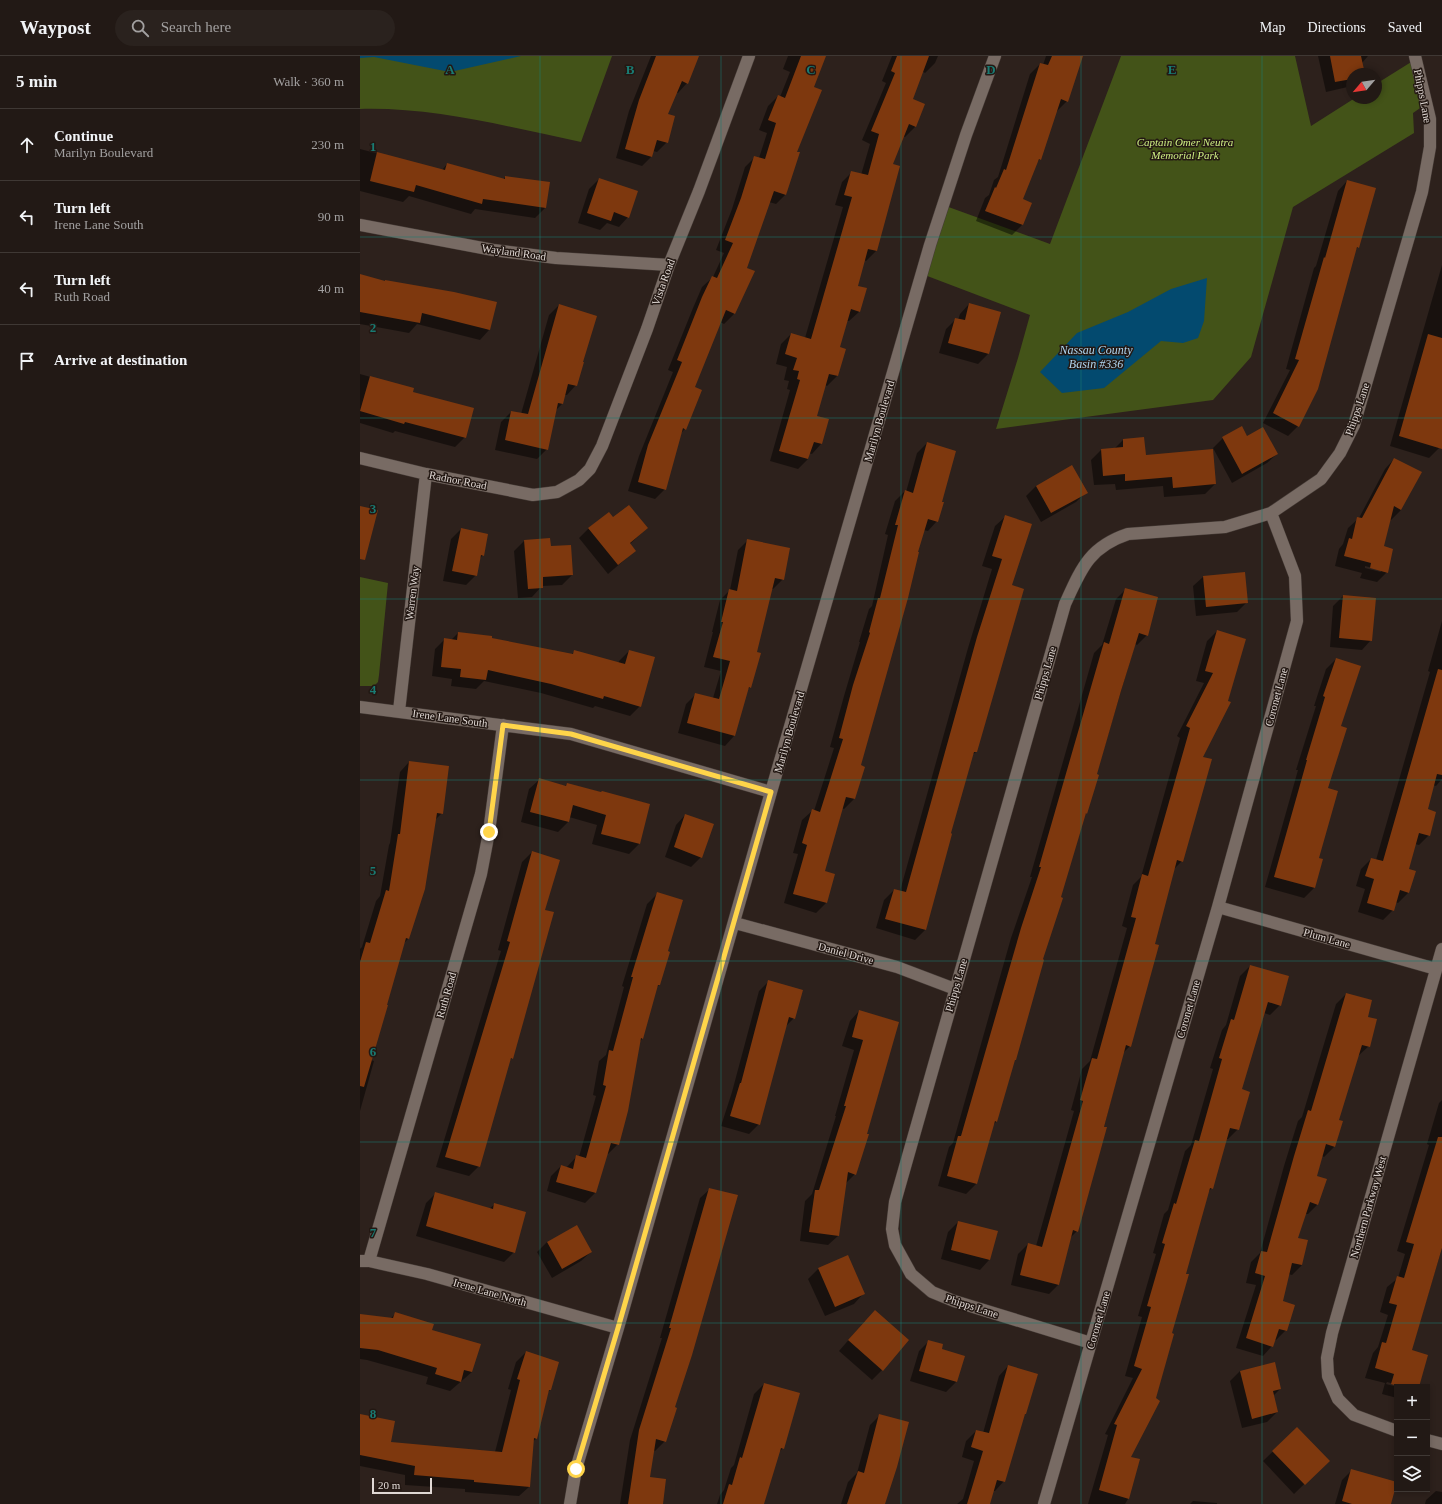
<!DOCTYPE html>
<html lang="en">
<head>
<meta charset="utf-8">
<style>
	body { margin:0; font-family:Georgia,serif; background:#2a221e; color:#f1f3f6 }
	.controls { position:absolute; right:12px; bottom:12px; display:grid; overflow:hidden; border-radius:0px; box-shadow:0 2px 6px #0003 }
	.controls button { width:36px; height:36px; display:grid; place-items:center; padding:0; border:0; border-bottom:1px solid #3f3834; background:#221915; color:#f1f3f6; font:20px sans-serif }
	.compass { position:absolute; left:986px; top:12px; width:36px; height:36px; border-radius:50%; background:#221915; box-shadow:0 2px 6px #0003; rotate:241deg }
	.scale { position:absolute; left:12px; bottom:10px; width:60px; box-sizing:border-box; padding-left:4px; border:2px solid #e0d8d4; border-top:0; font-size:11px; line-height:14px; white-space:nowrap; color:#e0d8d4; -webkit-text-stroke:3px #231813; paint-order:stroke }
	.stop { position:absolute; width:12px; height:12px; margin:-9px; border:3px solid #ffd54a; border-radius:50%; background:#fff }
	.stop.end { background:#ffd54a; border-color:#fff; box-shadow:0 1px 4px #0008 }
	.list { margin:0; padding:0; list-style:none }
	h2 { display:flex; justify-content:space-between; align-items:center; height:52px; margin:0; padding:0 16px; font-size:17px }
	h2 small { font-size:13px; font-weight:400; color:#a2a0a0 }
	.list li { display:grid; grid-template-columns:26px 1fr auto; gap:12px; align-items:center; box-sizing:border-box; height:72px; padding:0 16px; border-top:1px solid #3f3834 }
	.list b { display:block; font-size:15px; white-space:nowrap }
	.list p { margin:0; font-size:13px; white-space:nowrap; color:#a2a0a0 }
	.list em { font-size:13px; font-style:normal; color:#a2a0a0 }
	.icon { flex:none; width:22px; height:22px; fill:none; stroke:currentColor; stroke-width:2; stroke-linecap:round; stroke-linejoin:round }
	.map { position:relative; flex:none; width:1082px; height:1448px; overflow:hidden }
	header { display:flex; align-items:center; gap:24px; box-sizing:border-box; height:56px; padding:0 20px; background:#221915; border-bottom:1px solid #3f3834 }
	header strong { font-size:19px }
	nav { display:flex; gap:22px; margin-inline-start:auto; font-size:14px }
	.search { width:280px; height:36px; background:#2a221e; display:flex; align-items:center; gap:10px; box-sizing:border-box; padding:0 14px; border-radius:22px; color:#a2a0a0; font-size:15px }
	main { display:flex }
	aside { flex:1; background:#221915 }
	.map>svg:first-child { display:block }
</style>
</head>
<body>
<header>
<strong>Waypost</strong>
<div class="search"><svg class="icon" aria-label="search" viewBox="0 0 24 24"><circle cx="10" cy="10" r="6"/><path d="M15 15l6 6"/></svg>Search here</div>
<nav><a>Map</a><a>Directions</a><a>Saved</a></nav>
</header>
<main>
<aside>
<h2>5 min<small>Walk · 360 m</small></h2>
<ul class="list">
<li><svg class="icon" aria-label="ahead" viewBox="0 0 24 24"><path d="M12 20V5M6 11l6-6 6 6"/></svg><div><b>Continue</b><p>Marilyn Boulevard</p></div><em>230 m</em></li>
<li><svg class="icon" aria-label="left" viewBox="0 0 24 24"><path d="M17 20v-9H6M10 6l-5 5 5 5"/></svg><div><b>Turn left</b><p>Irene Lane South</p></div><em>90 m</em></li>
<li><svg class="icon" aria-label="left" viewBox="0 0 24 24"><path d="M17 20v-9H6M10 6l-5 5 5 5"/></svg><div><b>Turn left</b><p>Ruth Road</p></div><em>40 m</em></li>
<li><svg class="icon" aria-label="arrive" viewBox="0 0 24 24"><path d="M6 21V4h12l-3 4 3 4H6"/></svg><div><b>Arrive at destination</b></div></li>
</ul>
</aside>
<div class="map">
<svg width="1082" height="1448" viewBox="0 0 1082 1448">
	<rect width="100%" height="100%" fill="#2d211c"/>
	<path fill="#435318" d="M0,0H252L221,86C148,71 75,51 0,53Z
		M761,0H935L951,70L995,42H1016V28L1056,3L1066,48L1053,57L1054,77L933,151L891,301L853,344L636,373L658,302L670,259L562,218L583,149L690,188Z
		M0,521L28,527L19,619L18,626L14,630H0Z"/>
	<path fill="#034a6f" d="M0,0H161L90,16L14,1L0,2Z
		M847,222L844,265L838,282L823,287L801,285L744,332L702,337L680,316L717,277L768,256L811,233Z"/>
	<path fill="#0007" fill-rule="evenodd" d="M291,0H338L327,27L318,37L316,36L307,59V86L297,96L293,95L292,100L282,110L256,102L269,55Z
		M428,0H464L452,31L426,138L416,148L409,146L386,212L394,216L374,258L364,268L360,266L334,331L325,373L321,377L305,433L295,443L268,435L279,400L313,316L308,314L333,252L342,231L353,221L364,197L356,194L372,153L385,111L395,101L399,102L407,77L399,74L408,50L418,40L420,41L430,16L423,13Z
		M532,0H578L575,7L565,17L562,15L552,44L564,49L555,71L545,81L543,80L532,109L516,195L506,205L504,204L497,230L499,256L489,265H487L479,292L477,320L467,330L465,329L456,360L468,364L461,388L452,398L449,397L448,403L438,413L410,405L430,334L427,333L429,325L424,324L427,311L416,308L421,288L431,278L445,282L483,151L475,149L482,126L492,116L501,119L510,88L502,84L526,27L522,25Z
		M686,0H722L707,45L697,55H696L680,103L676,107L662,144L671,147L662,169L652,179L616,165L625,142L629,139L634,124L638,121L670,18L680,8L683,9Z
		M958,0H1008L1002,7L1004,18H992V30L966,36Z
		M0,93L82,114L87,108L143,124L145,121L185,152L175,162L115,153L111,158L49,140L43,146L0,135Z
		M239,123L268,161L259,171L247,167L240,174L218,167L229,133Z
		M987,125L998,191L995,194L938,370L928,380L903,367L930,314L926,313L954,212L956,210L978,135Z
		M1082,209V382L1079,392L1069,402L1030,390Z
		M0,219L24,226L129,274L120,284L57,268L49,277L0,268Z
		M609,248L628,298L618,308L579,297L586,273L596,263L598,264L600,258Z
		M199,249L216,329L207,339H204L202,348L196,354L187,393L177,403L135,394L141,366L151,356L161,358L189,259Z
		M0,318L53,333L52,337L105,381L95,391L35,375L33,377L0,367Z
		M882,372L887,381L917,398L907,407L872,427L853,392L863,382Z
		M763,384L785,400L855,428L845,438L804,441L803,430L756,434L755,428L734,429L731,404L741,394L754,393Z
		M567,387L581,446L577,465L568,475L563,474L500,710L504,711L494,743L484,753L481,752L463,815L474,818L466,847L456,857L424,847L438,798L433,797L442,764L452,755H454L474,692L470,691L484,640L500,586H499L509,553L512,550L528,479L525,478L535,445L545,435L546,436L557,397Z
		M1034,403L1041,454L1031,464L1030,463L1023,491L1027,516L1017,526L1000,522L1002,517L975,510L979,493L983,488L988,472L999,462L1025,413ZM1005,510L1021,514V516L1005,512Z
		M676,430L726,436L716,446L681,466L666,440Z
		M645,461L651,530L616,696L612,699L590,778L591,779L565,874L555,884L516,872L524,844L534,834L540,835L608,592L632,513L622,510L635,470Z
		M253,463L287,472L270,488L275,495L248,518L219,482L229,472Z
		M101,473L123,499L119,503L116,519L106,529L83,525L91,483Z
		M388,484L423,523L413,533H411L396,596L390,631L387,634L374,680L365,690L318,677L326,648L336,638L353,642L361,615L344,611L353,576H352L360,544L370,534L378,494Z
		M164,485L190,492L212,519L202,529L182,530L172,541L158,542L154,495Z
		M884,517L887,546L877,556L836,560L833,530L843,521Z
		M766,533L787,579L777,589L775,588L736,719H738L726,757L724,759L681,904L636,1066L632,1070L616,1128L606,1138L578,1130L589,1091L593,1087L651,882L672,821H670L734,597L742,589L756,543Z
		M983,540L1015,543L1011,584L1002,594L970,591L973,550Z
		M1082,565V723L1076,730L1073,729L1066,754L1069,779L1059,789L1055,788L1048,814L1054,816L1048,837L1038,847L1035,846L1033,854L1023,864L998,856L1005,833L996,830L1001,813L1011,803L1016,804L1070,616L1068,615Z
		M857,575L885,583L842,701L822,805L813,814L794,888L770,990L763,997L717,1175L710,1182L699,1228L689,1238L651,1229L658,1198L668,1188L676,1190L714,1055L711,1054L722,1013L730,1005L767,872L762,870L773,829L781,821L820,682L817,680L844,627L836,625L847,585Z
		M98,577L130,582L211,599L215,595L258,608L259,605L269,595L280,650L270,660L235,650L233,652L181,637L124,625L116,633L91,630L92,623L72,620L75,593L85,583L91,584Z
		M976,603L979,671L967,733L958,802L962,803L954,832L944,842L905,831L938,714H936L956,650H954L966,613Z
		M49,706L82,757L75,764L49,882L43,888L11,1004L14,1005L0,1055V893L2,891L16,845L20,840L29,789L30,787L40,716Z
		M179,724L205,730L207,728L289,748L279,788L269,798L232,788L237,769L209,761L208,766L198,776L161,766L169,733Z
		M325,759L341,801L331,811L305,801L316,769Z
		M172,796L184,854L152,1002L149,1005L119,1110L109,1120L76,1111L141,895L138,894L162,806Z
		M297,838L307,896L299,929L296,932L282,983L279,986L258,1088L248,1098H246L235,1137L225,1147L187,1135L191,1120L201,1110L206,1112L217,1100L219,1101L236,1040L233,1039L239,1005L246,999L264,931L262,930L287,848Z
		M890,910L920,949L910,959L904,957L880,1034L878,1073L868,1083H866L852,1132L848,1136L770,1402L768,1443L765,1448H728L748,1379L745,1378L773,1322L765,1320L782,1261L778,1260L796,1198L793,1197L804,1158L808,1154L825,1095L831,1089L853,1013L850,1012L862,974L866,969L880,920Z
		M409,925L434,962L425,971L399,1068L389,1078L361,1070L372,1036L399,935Z
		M986,938L1007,961L1009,990L998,1000L978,1064L982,1066L974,1091L964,1101L962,1100L956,1120L957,1149L948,1158H945L937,1183L942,1209L932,1219L928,1218L922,1245L926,1274L916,1284H914L912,1290L903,1300L876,1292L896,1229L886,1227L891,1206L900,1197L924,1110L938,1065L942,1061L976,948Z
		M499,955L538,966L495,1118L485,1128L478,1180L468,1189L440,1185L445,1145L452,1138L476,1060H475L494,994L482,990L490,965Z
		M1082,1044V1192L1051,1295L1058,1331H1045L1027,1326L1026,1328L1038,1331L1037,1342L1022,1338L1025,1327L1005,1322L1013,1297L1018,1291L1028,1259L1020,1256L1027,1231L1038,1222L1045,1198L1037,1195L1069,1089L1067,1088L1079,1047Z
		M350,1133L314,1352L305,1385L295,1395L293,1394L288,1422L302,1448H260L270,1384L302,1282H300L340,1142Z
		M76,1137L129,1153L135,1148L154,1196L144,1206L56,1180L66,1147Z
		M598,1166L629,1204L620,1214L581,1203L588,1176Z
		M187,1186L231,1196L221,1205L192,1222L177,1196Z
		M458,1213L503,1238L494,1248L465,1260L448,1223Z
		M35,1258L71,1274L112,1316L90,1335L66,1328L68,1321L7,1304L0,1303V1259L30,1263Z
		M505,1265L522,1314L512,1324L479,1295Z
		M569,1285L580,1294L603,1301L596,1326L586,1336L550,1325L559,1295Z
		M166,1296L190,1334L188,1336L176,1383L172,1386L169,1431L159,1440L105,1436V1433L45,1429V1419L0,1410V1359L30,1387L135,1396L151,1334L148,1333L156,1306Z
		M648,1310L665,1358L663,1360L644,1425L635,1435H633L629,1448H597L603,1443L614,1405L602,1401L606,1385L616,1375L623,1377L639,1320Z
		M880,1315L920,1333L913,1340L917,1356L907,1366L882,1372L870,1325Z
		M404,1328L423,1392L418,1397L403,1448H357L360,1439L364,1434L371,1412L374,1409L394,1338Z
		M520,1359L524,1448H481L488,1426L497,1417L510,1369Z
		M937,1372L968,1405L934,1438L903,1405Z
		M992,1414L1030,1448H975L982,1424Z
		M1076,1435L1082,1436V1448H1065L1066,1444Z
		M833,1445L857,1447V1448H830Z"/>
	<path fill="#7e380e" d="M296,0H339L328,28L322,25L308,58L315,60L308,87L297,84L292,101L265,93L279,44Z
		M441,0H466L454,31L462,34L437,96H440L426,139L414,135L387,212L395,215L375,258L366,254L335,331L342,334L326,374L323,372L306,434L278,426L288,389L322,306L317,304L342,241L352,220L357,222L373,187L365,184L381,142L394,100L405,103L416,67L408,64L418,39L425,42Z
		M537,0H569L553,43L565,48L556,71L549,68L533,108L540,110L517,195L508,193L498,230L507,232L500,256L491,253L480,291L486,293L478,320L469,318L457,360L469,363L462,388L454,386L448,403L419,395L440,324L437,323L439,315L433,314L437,302L425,298L431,277L451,283L492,141L484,139L491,115L508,119L519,78L511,75L535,17L531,15Z
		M692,0H723L708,46L701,43L681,104L679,103L663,143L672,147L663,169L625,155L635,131L636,132L644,113L646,114L680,7L688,9Z
		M970,0H1001L1005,18H992V23L975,26Z
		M17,96L85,114L87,107L145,123V120L190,126L186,152L123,143L122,148L56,129L54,136L10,125Z
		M239,122L278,135L269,162L254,156L251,165L227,157Z
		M987,124L1016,132L999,192L997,191L958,333L939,371L913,357L939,304L935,303L964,201L965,202Z
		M0,218L25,225V224L94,236L137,246L130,274L62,257L60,267L0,256Z
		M609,247L641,256L629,298L588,287L595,262L605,264Z
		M199,248L237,260L223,306H224L217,330L208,328L203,348L198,347L188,394L145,384L151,355L168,358Z
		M1068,278L1082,282V393L1039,380Z
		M10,320L54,332L53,336L114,352L106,382L45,366L44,368L0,355Z
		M882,370L887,380L903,371L918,398L882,418L862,381Z
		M784,381L786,399L853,393L856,428L813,432L812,421L765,425V418L743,420L741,393L763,391V383Z
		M567,386L596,395L582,446H584L578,466L568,463L558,496H559L548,542L501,709L505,711L495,743L486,741L465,815L475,818L467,847L433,838L447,789L442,787L452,753L460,756L483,683L479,682L493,629L510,577L509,576L518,542H520L538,469H535L545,434L553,437Z
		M1034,402L1062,416L1041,454L1034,450L1024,490L1033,493L1028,517L1010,512L1011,507L984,500L989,482L992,483L997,461L1002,462Z
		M712,409L728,437L691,457L676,430Z
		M269,449L288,472L270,487L276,495L258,509L228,472L249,456L253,461Z
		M0,450L18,454L5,504L0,503Z
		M645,459L672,468L652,529L664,533L617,696H614L591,777L592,778L566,874L525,863L534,833L546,836L617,581L642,503L632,500Z
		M101,472L128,478L124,500L121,499L117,520L92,515Z
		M190,482L191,490L211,489L213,519L183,521V532L168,533L164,484Z
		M387,483L430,492L424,524L415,522L397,596L401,597L391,632L389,631L375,680L327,667L335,637L359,643L370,605L353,601L363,566H361L369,533L377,535Z
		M885,516L888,547L846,551L843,520Z
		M765,532L798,541L788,580L779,577L761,635L737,718L739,719L727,758L726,757L701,841L703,842L683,903L684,904L656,1004H655L637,1066L635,1065L617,1128L587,1120L598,1080H601L661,872L681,811H679L744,586L749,588Z
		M983,539L1016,542L1012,585L979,582Z
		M857,574L886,583L868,645L871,646L843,701L852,703L823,806L817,804L795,888L799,889L771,991L766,989L744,1071H747L718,1176L713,1174L699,1229L660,1219L668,1187L682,1191L723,1045L720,1044L732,1002L737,1003L776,862L771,861L782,818L788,820L830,672L826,670L853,617L845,615Z
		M98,576L132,580V582L213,598L214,594L265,608L269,594L295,601L281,651L244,640L243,643L191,628L128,614L126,624L100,621L101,613L81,611L84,582L97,584Z
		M976,602L1001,610L981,670L987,672L968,732L978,735L959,802L963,803L955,832L914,821L947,704H946L965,641L963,640Z
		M1078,613L1082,614V719L1077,718L1068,753L1076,756L1070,780L1059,777L1049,813L1056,815L1049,837L1040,834L1034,855L1007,847L1014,823L1005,820L1011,802L1023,805Z
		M49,705L89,710L83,758L77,757L65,833L49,883L46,882L27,949H28L4,1031L0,1030V906L6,886L10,887L26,834L29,835L38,778H40Z
		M179,722L206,730L207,727L241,736L242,735L290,748L280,788L241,778L246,759L213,749L209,766L170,756Z
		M325,758L354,768L342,802L314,791Z
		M172,795L200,804L185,854L194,856L153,1003L151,1002L120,1111L85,1101L150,886L147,885Z
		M297,836L323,844L308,895L310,896L300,929H298L283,983L281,982L268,1055L259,1089L251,1087L236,1137L196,1126L201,1109L213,1113L216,1099L226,1102L246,1030L243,1029L249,994L253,995L273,921H271Z
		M890,909L929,920L921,950L908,946L882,1033L890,1036L879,1074L870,1072L853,1133L850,1132L826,1218H829L812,1277L814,1278L796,1342L800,1345L771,1401L780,1403L769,1443L739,1434L757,1369L754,1368L782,1313L774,1310L791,1251L787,1250L805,1188L802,1187L814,1147L816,1148L835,1084L839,1085L862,1003L859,1002L871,963L874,964Z
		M408,924L443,934L435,963L429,961L400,1069L370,1060L380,1027H381Z
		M986,937L1012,944L1008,961L1017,963L1010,991L1002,989L979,1064L983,1065L975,1091L966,1088L957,1120L967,1123L958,1149L950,1146L938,1182L948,1184L942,1209L932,1207L923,1245L935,1249L927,1275L919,1273L913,1291L886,1282L905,1220L895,1217L901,1195L907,1196L934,1100L948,1054L951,1055Z
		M499,954L539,966L507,1078H509L496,1119L488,1116L479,1180L449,1176L455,1134H459L486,1050H484L503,984L492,981Z
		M1078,1081H1082V1192L1052,1294L1068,1299L1059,1331H1041L1031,1328L1034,1318L1015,1312L1022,1286L1026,1287L1037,1249L1029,1247L1037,1220L1044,1222L1054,1188L1046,1186Z
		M349,1132L378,1139L332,1299L315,1351L317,1352L306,1386L296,1383L290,1421L306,1423L303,1448H268L279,1374L311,1272H309Z
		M75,1136L133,1153L134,1147L166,1156L155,1197L66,1170Z
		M598,1165L638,1175L630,1204L591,1194Z
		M217,1169L232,1196L202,1213L187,1186Z
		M488,1199L505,1238L475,1251L458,1212Z
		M515,1254L549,1284L523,1315L488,1284Z
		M35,1256L74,1268L72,1274L121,1288L112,1316L104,1314L101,1326L75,1318L77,1312L18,1294L0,1292V1258L33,1262Z
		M568,1284L583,1288L582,1293L605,1300L597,1326L559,1315Z
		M166,1295L199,1306L191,1334H189L177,1383L174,1382L170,1431L114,1426V1424L54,1419L55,1410L0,1399V1358L35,1365L31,1386L142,1396L160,1324L157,1323Z
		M915,1306L921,1333L913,1335L918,1356L892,1363L880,1315Z
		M648,1309L678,1318L666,1358H665L645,1426L637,1424L630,1448H607L623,1395L611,1391L616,1374L629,1377Z
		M404,1327L440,1337L424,1393L421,1392L404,1448H363L369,1428L372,1429L380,1401L382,1402Z
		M519,1358L549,1366L537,1411L525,1448H487L498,1415L504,1417Z
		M937,1371L970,1405L945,1429L912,1395Z
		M991,1413L1037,1426L1031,1448H992L982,1445Z"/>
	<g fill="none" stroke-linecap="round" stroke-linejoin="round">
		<defs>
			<path id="street" d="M0,169L133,194L196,202L309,209
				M0,402L66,418L173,439L197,436L219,424L230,413L242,390L287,273L309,209L339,135L389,0
				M0,651L211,678L411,736
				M39,655L66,418
				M858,851L1076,913
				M375,867L537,911L595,933
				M0,1205H9L67,1218L258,1272
				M9,1205L121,818L129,776L143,669
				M731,1287L594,1245L572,1236L551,1218L535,1189L532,1173L535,1146L705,548C721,513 729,491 768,478L865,471L911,457L961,423L980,397L994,369L1062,136L1070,91V63L1055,0
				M1037,1375L994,1359L978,1343L968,1320L967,1302L972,1277L1082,893
				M1067,1384L1082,1388
				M210,1448L216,1413L258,1272L411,736L570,189L606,79L635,0
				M684,1448L858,851L937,565L935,520L911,457"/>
		</defs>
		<use href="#street" stroke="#463c37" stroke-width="13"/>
		<use href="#street" stroke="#786b64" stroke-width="12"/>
	</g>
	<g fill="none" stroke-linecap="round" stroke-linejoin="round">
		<path stroke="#ffd54a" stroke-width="5" d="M129,776L143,669L211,678L411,736L258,1272L216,1413"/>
	</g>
	<path fill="none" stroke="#197b73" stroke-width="1" stroke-opacity="0.55" d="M180,0V1448M361,0V1448M541,0V1448M721,0V1448M902,0V1448M0,181H1082M0,362H1082M0,543H1082M0,724H1082M0,905H1082M0,1086H1082M0,1267H1082"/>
	<g text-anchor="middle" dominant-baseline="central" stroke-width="3" stroke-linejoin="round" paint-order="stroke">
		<g font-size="11" fill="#e0d8d4" stroke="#231813">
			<text transform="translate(1063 40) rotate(79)">Phipps Lane</text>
			<text transform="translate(154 196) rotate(8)">Wayland Road</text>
			<text transform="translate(303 226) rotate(-70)">Vista Road</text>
			<text transform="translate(997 353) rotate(-71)">Phipps Lane</text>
			<text transform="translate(519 365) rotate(-74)">Marilyn Boulevard</text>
			<text transform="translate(98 424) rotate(11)">Radnor Road</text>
			<text transform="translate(52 537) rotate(-83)">Warren Way</text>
			<text transform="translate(685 617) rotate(-74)">Phipps Lane</text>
			<text transform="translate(916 641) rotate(-75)">Coronet Lane</text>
			<text transform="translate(90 662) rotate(8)">Irene Lane South</text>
			<text transform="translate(429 676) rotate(-74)">Marilyn Boulevard</text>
			<text transform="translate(967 882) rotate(16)">Plum Lane</text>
			<text transform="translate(486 897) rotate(15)">Daniel Drive</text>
			<text transform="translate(596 929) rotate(-74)">Phipps Lane</text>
			<text transform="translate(86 939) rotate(-74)">Ruth Road</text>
			<text transform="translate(828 953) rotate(-74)">Coronet Lane</text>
			<text transform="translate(1008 1151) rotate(-74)">Northern Parkway West</text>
			<text transform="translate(130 1236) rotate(16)">Irene Lane North</text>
			<text transform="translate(612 1250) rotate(18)">Phipps Lane</text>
			<text transform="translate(738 1264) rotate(-74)">Coronet Lane</text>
		</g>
		<g font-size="11" font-style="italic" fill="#cff084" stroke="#231813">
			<text x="825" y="86">Captain Omer Neutra<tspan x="825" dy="13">Memorial Park</tspan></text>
		</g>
		<g font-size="12" font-style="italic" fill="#afd5f0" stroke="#231813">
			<text x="736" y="294">Nassau County<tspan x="736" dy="14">Basin #336</tspan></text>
		</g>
	</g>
	<g font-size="13" text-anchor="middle" font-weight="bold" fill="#197b73" stroke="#231813" stroke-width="3" stroke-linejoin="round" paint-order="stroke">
		<text x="90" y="18">A</text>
		<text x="270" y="18">B</text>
		<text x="451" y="18">C</text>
		<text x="631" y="18">D</text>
		<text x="812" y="18">E</text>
		<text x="13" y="95">1</text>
		<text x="13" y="276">2</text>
		<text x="13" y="457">3</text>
		<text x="13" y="638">4</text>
		<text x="13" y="819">5</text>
		<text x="13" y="1000">6</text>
		<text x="13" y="1181">7</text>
		<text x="13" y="1362">8</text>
	</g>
</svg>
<div class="controls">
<button>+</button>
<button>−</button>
<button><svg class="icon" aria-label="layers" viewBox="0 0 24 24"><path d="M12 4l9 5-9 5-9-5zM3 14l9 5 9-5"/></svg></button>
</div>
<svg class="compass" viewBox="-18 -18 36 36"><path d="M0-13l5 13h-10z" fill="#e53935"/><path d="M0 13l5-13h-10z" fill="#a2a0a0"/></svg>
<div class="scale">20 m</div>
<div class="stop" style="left:216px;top:1413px"></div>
<div class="stop end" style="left:129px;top:776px"></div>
</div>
</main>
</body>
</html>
